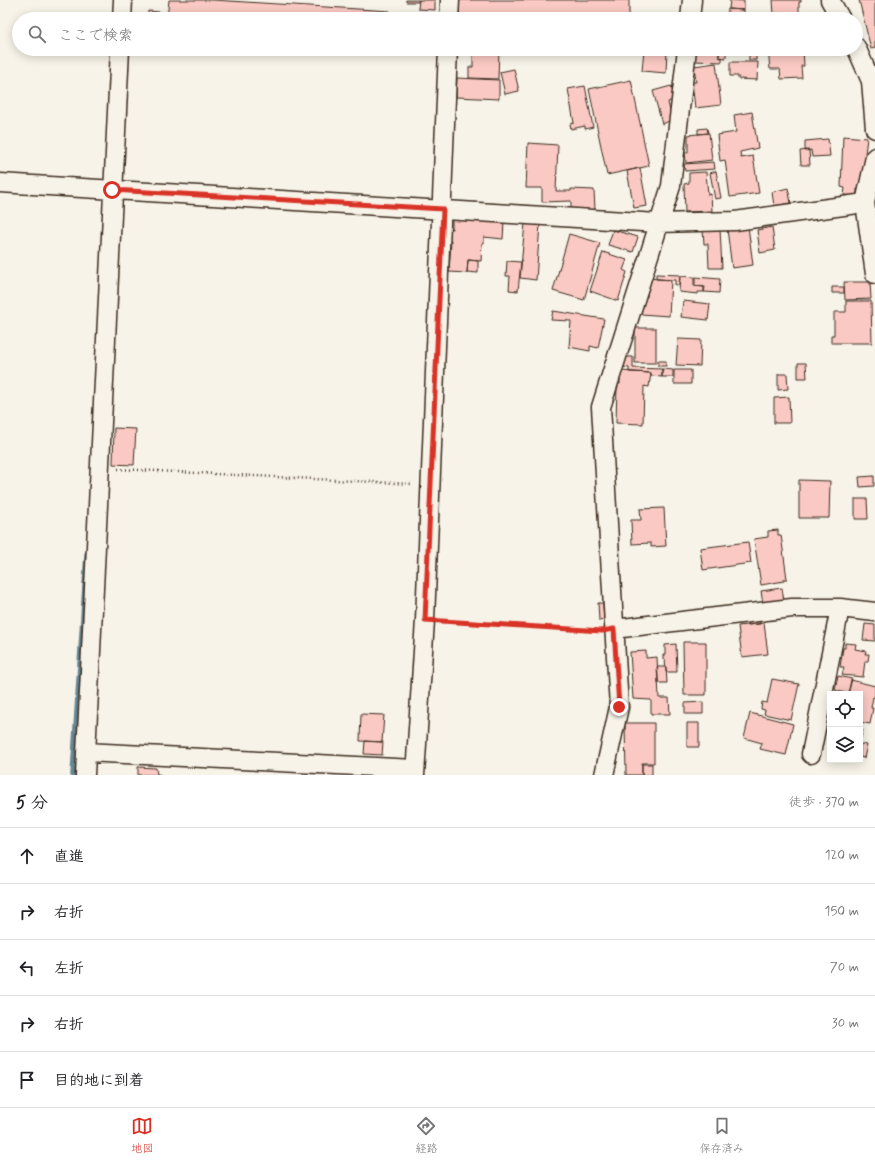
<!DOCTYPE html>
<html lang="ja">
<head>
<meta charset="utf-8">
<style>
	body { margin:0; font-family:Mynerve,"Klee One",sans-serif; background:#f2f2f2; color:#202124 }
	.controls { position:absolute; right:12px; bottom:12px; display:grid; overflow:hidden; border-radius:0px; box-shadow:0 2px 10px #0003 }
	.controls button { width:36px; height:36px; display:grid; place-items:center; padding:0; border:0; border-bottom:1px solid #e0e0e0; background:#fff; color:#202124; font:20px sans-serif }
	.stop { position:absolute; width:12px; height:12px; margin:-9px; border:3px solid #d93025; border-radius:50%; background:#fff }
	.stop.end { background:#d93025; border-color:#fff; box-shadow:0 1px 4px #0008 }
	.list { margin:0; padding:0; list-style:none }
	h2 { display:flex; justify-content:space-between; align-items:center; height:52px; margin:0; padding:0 16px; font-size:17px }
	h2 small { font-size:13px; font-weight:400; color:#757577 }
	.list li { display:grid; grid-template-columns:26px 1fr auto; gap:12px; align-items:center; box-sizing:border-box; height:56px; padding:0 16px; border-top:1px solid #e0e0e0 }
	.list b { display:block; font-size:15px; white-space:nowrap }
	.list em { font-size:13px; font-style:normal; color:#757577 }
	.icon { flex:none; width:22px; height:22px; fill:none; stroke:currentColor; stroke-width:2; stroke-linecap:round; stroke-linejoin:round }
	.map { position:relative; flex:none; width:875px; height:775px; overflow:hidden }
	.search { position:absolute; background:#fff; box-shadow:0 2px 10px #0003; left:12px; right:12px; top:12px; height:44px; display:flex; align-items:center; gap:10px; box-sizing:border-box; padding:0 14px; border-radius:22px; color:#757577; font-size:15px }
	.sheet { height:332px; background:#fff }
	nav { display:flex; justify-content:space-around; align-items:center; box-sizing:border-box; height:56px; border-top:1px solid #e0e0e0; background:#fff; font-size:11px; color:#757577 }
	nav a { display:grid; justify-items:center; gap:2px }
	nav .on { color:#d93025 }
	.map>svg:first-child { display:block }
</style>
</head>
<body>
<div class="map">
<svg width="875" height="775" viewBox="0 0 875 775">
	<rect width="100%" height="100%" fill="#f7f3e8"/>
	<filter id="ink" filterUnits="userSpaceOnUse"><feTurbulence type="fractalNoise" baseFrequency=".025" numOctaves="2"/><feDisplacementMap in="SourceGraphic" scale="8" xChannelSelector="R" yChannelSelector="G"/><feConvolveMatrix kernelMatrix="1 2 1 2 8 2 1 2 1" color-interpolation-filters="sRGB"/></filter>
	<g filter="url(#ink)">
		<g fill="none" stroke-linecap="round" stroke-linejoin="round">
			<path stroke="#658694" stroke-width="5.5" d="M73,775L87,554"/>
		</g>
		<path fill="#fac9c3" stroke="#3b2a1e" d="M169,0H213L390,11L389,19H167Z
			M406,0H419L418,2H406Z
			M419,0H435V10L418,9Z
			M459,0H629V19H459Z
			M730,0L744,1V10L729,9Z
			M773,0H801V2H799V14L774,15Z
			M859,0H875V48L871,49Z
			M728,9L744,10V17L748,19H727Z
			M148,11L160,12L159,18L148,17Z
			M799,15L800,19H791V16Z
			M791,16V19H770V17Z
			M473,49H499L498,79L469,78V67H473Z
			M644,49H667L666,73L642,71Z
			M695,49H719V57L722,58V62L694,61Z
			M719,49H726V58L719,57Z
			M749,49H756V60H749Z
			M768,49H803L804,66H801L802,78L781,79L780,69H770Z
			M730,62H758L757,80L738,79V76H730Z
			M716,63L721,105L695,108L692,82H696L694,66Z
			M514,69L519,91L505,94L500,72Z
			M457,78L499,80V99L456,97Z
			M631,80L649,166L607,175L589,89Z
			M585,86L593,127L585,129V126L571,129L570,124L574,123L568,89Z
			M671,86L675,99L668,102L672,120L662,124L653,91Z
			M752,112L758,148L740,152L741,158L753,156L759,193L730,197L725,160L720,161L717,135L736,132L734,115Z
			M707,128L708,133L698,134V129Z
			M709,133L712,160L686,163L685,152H688V135Z
			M843,136L867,138L865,154L867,155L860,189H857V196L844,195L845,188L841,187Z
			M828,139L830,156L812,157L811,150L805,151V141Z
			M528,143L558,145L556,191H571V189L594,190L595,210L571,209V201L542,202V188H526Z
			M809,150L810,165H801L800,151Z
			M714,162L715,169L685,171L684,164Z
			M640,168L647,206L634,208L627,171Z
			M716,171L721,198L715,199L710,173Z
			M706,172L708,195L711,194L712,211L685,212L684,184L689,183V173Z
			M788,188L791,203L774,206L772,192Z
			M452,219L504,222L503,239L484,237V243H482L481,261L468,260L467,273L449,272L451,241H449V228L452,229Z
			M525,223L540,224L536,280L520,278Z
			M748,226L753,265L732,268L727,229Z
			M772,227L775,250L760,253L757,230Z
			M720,229L722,268H709L708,244H704L703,230Z
			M613,230L638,237L633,252L608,245Z
			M569,234L600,243L584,300L553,291Z
			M603,252L627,260L623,270L627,272L618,301L590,291Z
			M468,260L478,261V273L467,272Z
			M507,261L521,262L518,291L509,290L510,276H506Z
			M656,274L680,275L679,285H675V280L656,279Z
			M680,276L694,277V286L704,287V292H698V294L679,292Z
			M695,277L720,279L719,293L704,292L705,287L695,286Z
			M648,278L671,280L669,316L641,314L642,297H647Z
			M844,282H870L871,299L845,300Z
			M832,287H844V293H832Z
			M683,301L710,304L708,320L681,317Z
			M846,301H871L872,343H831V335H834V312H846Z
			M553,311L604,319L598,348L590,346V351L569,347L571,321L551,320Z
			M635,328H656V363H635Z
			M678,339L701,340L700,366L676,365Z
			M623,357H633V368L662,369V377L651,376V373L629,372V368L623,367Z
			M658,361H666V366H658Z
			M798,363H806L807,378H798Z
			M662,369L673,370V377H662Z
			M674,370H691V384H674Z
			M620,371L651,373L649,387L644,386L643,424L616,423L617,384H620Z
			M778,374H787L788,389L778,390Z
			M789,397L790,423H774V398Z
			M114,428L136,429L134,465L113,464Z
			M874,476V486L860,487L859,477Z
			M799,480L830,481L829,518H799Z
			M855,499H867L868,519H855Z
			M664,508L666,546L651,547V543L632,544L631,520H641L640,509Z
			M778,530V535H781L787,579H784V581L761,585L754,539L768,537V531Z
			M748,542L751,563L703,570L700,548Z
			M782,588L784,601L763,604L761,591Z
			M598,603H603L604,620L599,621Z
			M760,618V624L747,625L746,619Z
			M764,623L768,654L742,657L738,626Z
			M865,624L875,625V641L863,640Z
			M683,642H706V695H684Z
			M845,643L856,644L855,649L866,651L865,654H869L868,661H865L863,677L842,675L844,667H840L843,648H845Z
			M676,644L677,672H666L665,659H663V655H665V645Z
			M646,651V658L657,657L659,698H669L670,714H651V700L633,699L630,652Z
			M657,667H666L667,683H658Z
			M838,676L852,679L848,694L835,690Z
			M772,679L799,684L791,720L764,714L765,710L761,709L762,702L767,703Z
			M851,680L875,686V698L873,697L871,708H873L870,724L860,722V694H848Z
			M703,702V714H685V703Z
			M750,713L793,724L786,755L760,749L762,743L744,738Z
			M361,714L384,715L382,742L360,741Z
			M829,717H830V732L826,731Z
			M625,723H654V763H642V775H626Z
			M687,723H699V747H687Z
			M860,729L863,730L860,741Z
			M365,741L383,742L382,755L364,754Z
			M860,744L867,745L864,758L860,757Z
			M642,764H652V775H642Z
			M138,767L156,768L157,774L161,775H138Z"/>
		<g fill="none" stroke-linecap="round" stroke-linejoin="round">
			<defs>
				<path id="street" d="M830,0L841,19
					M122,19L123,0
					M449,19L450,0
					M690,19L692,0
					M856,47L871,81L875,129
					M875,157L865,203L875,274
					M0,183L658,223L735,221L865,203
					M614,629L792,608H840L875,612
					M86,752L415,769
					M811,754L840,608
					M85,775L120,49
					M415,775L425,620L448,49
					M604,775L619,707L601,407L671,186L687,49"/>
			</defs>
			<use href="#street" stroke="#3b2a1e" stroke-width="21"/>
			<path stroke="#3b2a1e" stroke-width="2.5" stroke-dasharray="1 3" stroke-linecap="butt" d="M118,469L413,484
				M441,621L596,631"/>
			<use href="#street" stroke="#f7f3e8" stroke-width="18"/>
		</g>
	</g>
	<g fill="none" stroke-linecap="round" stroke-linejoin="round" filter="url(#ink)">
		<path stroke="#d93025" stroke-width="5" d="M112,190L443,209L425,620L602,631L614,629L619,707"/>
	</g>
</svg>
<div class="controls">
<button><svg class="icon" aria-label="locate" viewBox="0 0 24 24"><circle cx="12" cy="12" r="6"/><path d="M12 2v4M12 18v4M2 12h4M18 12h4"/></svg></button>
<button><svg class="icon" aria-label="layers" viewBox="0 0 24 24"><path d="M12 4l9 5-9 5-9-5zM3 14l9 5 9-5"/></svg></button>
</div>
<div class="stop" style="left:112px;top:190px"></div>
<div class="stop end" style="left:619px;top:707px"></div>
<div class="search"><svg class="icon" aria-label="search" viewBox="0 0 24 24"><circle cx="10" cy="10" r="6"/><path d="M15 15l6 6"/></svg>ここで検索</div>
</div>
<section class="sheet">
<h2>5 分<small>徒歩 · 370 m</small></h2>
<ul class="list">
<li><svg class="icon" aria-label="ahead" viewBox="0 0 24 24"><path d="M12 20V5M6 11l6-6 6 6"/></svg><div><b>直進</b></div><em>120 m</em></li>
<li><svg class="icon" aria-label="right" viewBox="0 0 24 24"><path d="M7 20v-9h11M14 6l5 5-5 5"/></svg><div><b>右折</b></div><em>150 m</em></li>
<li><svg class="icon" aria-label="left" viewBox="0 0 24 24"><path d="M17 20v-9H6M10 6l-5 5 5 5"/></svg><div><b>左折</b></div><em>70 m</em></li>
<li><svg class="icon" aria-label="right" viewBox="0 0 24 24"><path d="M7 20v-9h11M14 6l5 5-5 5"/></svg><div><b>右折</b></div><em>30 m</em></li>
<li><svg class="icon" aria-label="arrive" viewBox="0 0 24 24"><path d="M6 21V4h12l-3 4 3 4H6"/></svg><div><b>目的地に到着</b></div></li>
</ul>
</section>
<nav>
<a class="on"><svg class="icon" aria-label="map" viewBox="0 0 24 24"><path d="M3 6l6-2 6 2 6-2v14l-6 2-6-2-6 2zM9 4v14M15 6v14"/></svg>地図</a>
<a><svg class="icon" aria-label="directions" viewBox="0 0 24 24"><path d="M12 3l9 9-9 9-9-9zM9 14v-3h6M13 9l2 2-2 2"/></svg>経路</a>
<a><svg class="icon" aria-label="saved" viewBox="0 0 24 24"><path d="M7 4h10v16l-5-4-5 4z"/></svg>保存済み</a>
</nav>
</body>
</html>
